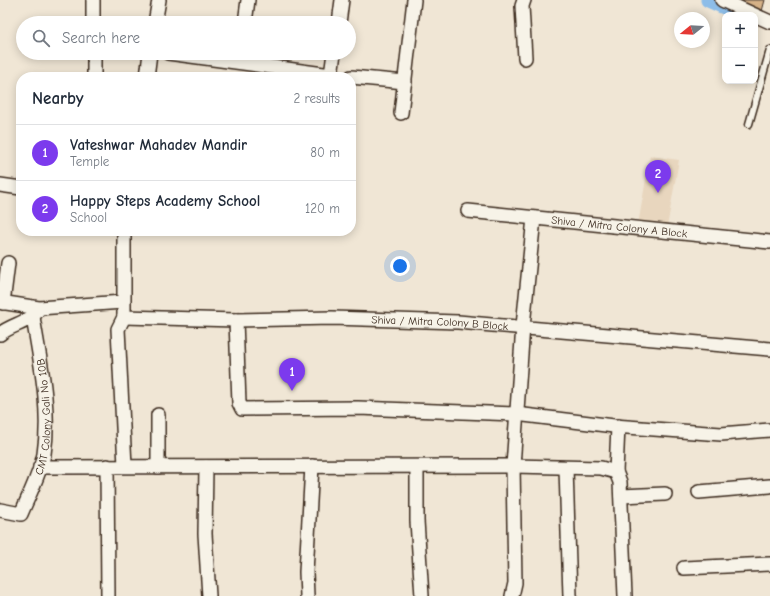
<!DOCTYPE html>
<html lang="en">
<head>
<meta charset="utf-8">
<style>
	body { margin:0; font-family:"Comic Neue",sans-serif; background:#f6f6f7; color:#1f2937 }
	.controls { position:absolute; right:12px; top:12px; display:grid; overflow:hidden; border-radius:8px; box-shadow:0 2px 10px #0003 }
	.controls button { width:36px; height:36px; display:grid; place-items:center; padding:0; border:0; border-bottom:1px solid #e0e1e3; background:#fff; color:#1f2937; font:20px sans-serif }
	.compass { position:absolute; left:674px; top:12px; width:36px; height:36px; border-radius:50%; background:#fff; box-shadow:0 2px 10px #0003; rotate:252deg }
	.you { position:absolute; left:400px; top:266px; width:14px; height:14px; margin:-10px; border:3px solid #fff; border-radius:50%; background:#1a73e8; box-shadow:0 0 0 6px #1a73e833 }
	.badge { display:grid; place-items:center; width:26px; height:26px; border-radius:50%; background:#7c3aed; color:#fff; font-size:13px; font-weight:700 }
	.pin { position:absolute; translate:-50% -33px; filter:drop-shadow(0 1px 2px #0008) }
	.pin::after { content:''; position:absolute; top:21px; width:14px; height:12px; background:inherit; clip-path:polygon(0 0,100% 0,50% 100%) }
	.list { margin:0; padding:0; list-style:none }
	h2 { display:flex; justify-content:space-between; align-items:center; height:52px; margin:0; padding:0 16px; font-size:17px }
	h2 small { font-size:13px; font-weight:400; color:#747a83 }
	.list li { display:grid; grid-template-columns:26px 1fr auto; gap:12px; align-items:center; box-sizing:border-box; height:56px; padding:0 16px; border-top:1px solid #e0e1e3 }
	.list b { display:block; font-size:15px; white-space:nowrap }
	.list p { margin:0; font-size:13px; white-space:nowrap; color:#747a83 }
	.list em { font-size:13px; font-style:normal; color:#747a83 }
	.icon { flex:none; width:22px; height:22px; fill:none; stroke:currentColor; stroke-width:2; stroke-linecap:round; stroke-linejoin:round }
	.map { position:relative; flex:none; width:770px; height:596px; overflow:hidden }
	.search { position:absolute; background:#fff; box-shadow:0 2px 10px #0003; left:16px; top:16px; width:340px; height:44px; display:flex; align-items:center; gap:10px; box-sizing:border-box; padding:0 14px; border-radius:22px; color:#747a83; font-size:15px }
	.panel { position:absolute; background:#fff; box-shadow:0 2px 10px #0003; left:16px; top:72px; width:340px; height:164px; border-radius:16px }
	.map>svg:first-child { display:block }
</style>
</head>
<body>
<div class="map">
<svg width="770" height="596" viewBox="0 0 770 596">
	<rect width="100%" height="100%" fill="#f0e6d5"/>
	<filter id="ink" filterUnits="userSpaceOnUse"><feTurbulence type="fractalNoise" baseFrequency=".025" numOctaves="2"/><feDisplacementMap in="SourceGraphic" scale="8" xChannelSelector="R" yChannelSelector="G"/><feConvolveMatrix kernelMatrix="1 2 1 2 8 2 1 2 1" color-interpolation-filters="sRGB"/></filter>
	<g filter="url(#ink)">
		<path fill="#e8d6be" d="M650,156L679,160L667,227L638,225Z"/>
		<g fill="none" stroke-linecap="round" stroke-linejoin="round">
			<path stroke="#8dbde8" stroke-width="15" d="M708,0L735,12"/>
		</g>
		<path fill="#d5b187" stroke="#3b2a1e" d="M737,0H765L762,11Z"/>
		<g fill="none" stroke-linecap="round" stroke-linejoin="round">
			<defs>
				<path id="lane" d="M749,124L770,50"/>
				<g id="street">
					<path d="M93,0V23"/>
					<path d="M524,0L522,6L525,58"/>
					<path d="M722,0L770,22"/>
					<path d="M155,23L159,0"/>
					<path d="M245,23L248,0"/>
					<path d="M339,23L342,0"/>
					<path d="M94,53V77"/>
					<path d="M168,53L331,75L334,53"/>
					<path d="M147,77L150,53"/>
					<path d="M351,77L405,82"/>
					<path d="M401,113L414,0"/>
					<path d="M0,185L21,188"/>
					<path id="s1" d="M468,211L770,242"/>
					<path id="s2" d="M124,231V317L236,320L332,318L458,322L770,349"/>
					<path d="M0,302L39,308L123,302"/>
					<path d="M3,303L8,263"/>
					<path d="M124,317L118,329L125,466"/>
					<path d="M236,320L239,403L242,409L358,408L516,414L614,426L721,434L770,430"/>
					<path d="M0,334C12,324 30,323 38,310"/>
					<path d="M107,466L108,596"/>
					<path d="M40,467L513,466L601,468L616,472L620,482L625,596"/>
					<path d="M158,467V415"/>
					<path d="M206,467L205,534L209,596"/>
					<path d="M417,467V521L422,596"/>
					<path d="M566,468L570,596"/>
					<path d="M616,472L618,426"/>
					<path d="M699,492L770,486"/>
					<path d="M621,496L665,494"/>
					<path id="s3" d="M0,510L21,514C29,495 40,474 44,454C51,409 40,361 33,317"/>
					<path d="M684,568L770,564"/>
					<path d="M307,596L306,572L312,466"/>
					<path d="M512,596L515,583L513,466L523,326L534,218"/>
				</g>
			</defs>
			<use href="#lane" stroke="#3b2a1e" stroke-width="9"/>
			<use href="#street" stroke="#3b2a1e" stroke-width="16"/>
			<use href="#lane" stroke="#f7f3e8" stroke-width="6"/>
			<use href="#street" stroke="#f7f3e8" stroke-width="13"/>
		</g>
	</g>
	<g text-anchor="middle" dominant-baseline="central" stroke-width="3" stroke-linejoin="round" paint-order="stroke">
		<g font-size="11" fill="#3b2a1e" stroke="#f7f3e8">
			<text stroke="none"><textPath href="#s1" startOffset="152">Shiva / Mitra Colony A Block</textPath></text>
			<text stroke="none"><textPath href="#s2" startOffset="402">Shiva / Mitra Colony B Block</textPath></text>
			<text stroke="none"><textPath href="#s3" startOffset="123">CMT Colony Gali No 10B</textPath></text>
		</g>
	</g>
</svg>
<div class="controls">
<button>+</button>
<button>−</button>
</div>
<svg class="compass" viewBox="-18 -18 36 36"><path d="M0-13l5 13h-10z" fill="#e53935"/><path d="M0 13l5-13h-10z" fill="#747a83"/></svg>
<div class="you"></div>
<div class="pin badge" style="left:292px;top:391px">1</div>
<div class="pin badge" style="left:658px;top:193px">2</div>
<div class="search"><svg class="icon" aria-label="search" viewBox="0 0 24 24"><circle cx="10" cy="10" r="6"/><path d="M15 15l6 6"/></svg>Search here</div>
<section class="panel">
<h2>Nearby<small>2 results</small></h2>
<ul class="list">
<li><span class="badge">1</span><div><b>Vateshwar Mahadev Mandir</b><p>Temple</p></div><em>80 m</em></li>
<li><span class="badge">2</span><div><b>Happy Steps Academy School</b><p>School</p></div><em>120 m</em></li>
</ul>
</section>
</div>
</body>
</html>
